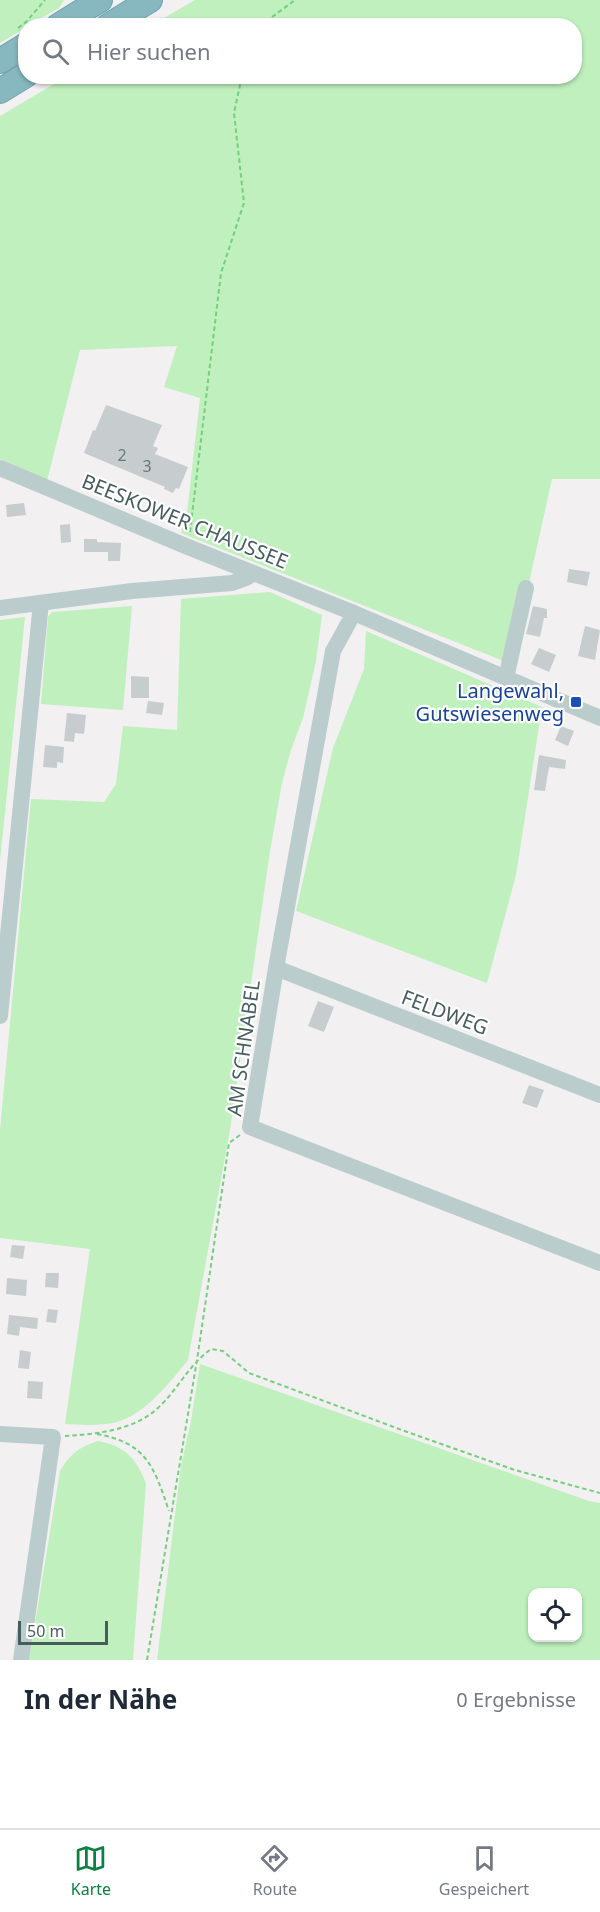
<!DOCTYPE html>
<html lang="de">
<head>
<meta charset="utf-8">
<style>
	body { margin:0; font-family:"Noto Sans",sans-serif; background:#f2f2f3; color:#1f2937 }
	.controls { position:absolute; right:18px; bottom:18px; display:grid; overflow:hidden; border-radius:12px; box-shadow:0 2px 4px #0004 }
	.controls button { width:54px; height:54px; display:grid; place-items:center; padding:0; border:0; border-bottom:2px solid #e0e1e3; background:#fff; color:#1f2937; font:30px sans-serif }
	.scale { position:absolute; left:18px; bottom:15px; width:90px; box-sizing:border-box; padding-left:6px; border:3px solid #475c5e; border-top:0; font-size:16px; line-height:21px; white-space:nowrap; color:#475c5e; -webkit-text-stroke:4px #fff; paint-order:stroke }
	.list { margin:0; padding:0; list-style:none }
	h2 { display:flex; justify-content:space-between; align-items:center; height:78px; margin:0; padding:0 24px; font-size:26px }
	h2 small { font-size:20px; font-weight:400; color:#747a83 }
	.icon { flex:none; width:33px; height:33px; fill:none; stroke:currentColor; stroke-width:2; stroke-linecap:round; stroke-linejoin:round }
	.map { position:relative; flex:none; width:600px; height:1660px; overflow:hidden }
	.search { position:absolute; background:#fff; box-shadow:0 2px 4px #0004; left:18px; right:18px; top:18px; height:66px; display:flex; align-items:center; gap:15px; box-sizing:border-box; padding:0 21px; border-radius:24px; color:#747a83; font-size:22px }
	.sheet { height:168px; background:#fff }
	nav { display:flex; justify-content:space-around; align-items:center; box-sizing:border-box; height:84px; border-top:2px solid #e0e1e3; background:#fff; font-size:16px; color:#747a83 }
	nav a { display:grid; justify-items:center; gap:3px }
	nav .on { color:#0b8043 }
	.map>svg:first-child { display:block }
</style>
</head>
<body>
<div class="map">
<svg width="600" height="1660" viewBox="0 0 600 1660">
	<rect width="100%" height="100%" fill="#f2f0f1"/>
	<path fill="#bff0be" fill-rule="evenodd" d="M0,0H64L59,8L29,25L26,26L25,28L0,43Z
		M195,0H600V479H552L511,664L181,533L187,513L200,398L164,387L177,346L80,350L47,481L0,459V116L66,77L574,76V26L152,25Z
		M270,592L322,615L316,661L303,718L291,750L282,783L270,851L230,1130L188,1360C169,1383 147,1413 117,1422C101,1426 82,1425 65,1424L90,1249L0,1238V1130L31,799L104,802L116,784L123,726L177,730L181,599Z
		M132,606L123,710L41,704L48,617L52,612Z
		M25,617L0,861V620Z
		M366,631L542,707L516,875L487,983L296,911L333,748L364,669Z
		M200,1364L589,1501L600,1503V1660H157L181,1466L191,1421ZM532,1592H578V1638H532Z
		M98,1441C125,1446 136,1458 146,1483L133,1660H29L60,1471C71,1453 78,1448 98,1441Z"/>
	<path fill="#c7cdcf" d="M106,405L162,425L153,446L158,448L155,454L188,467L179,489L176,488L173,493L164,489L165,487L84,453L93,430L95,431Z
		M24,503L26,515L7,517L6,505Z
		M70,524L71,542L61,543L60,525Z
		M84,539H97V542L121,543L120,561H108V552H84Z
		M569,569L590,572L587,586L567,582Z
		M533,606L547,609V618H544L540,637L526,634Z
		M585,626L600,630L595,660L578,656Z
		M539,648L556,655L549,672L531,664Z
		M131,676L149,677V698H131Z
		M148,701L164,703L162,715L146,713Z
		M67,713L86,715L84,734L75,733L74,742L64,741Z
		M561,726L574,731L568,746L555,740Z
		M45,745L64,747L63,763L57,762V768L43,767Z
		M539,755L566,760L565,769L549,767L545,791L534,790Z
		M318,1001L334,1007L324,1032L308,1026Z
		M529,1085L544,1090L537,1108L522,1103Z
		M12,1245L25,1246L23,1259L10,1257Z
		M46,1273H59L58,1288L45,1287Z
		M7,1278L27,1280L26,1296L6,1294Z
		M48,1309L58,1310L56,1323L46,1322Z
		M9,1315L38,1318L37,1329L20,1327L19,1336L7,1334Z
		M20,1350L31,1352L29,1369L18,1368Z
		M28,1381L43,1382L42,1399L27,1398Z"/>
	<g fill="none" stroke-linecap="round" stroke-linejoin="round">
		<defs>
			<path id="highway" d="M58,26L100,0
				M108,26L150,0
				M0,61L26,45
				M0,91L26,75"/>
		</defs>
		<use href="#highway" stroke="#72a4ab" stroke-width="26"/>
		<path stroke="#75cf7f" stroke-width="2" stroke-dasharray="4.5 3" stroke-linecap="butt" d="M260,26L295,0
			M18,28L26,22L45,0
			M190,532L221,273L244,203L234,113L242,76
			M97,1434C147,1443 154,1467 169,1511
			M65,1436C98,1434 137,1430 161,1405C180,1386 188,1366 211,1349L223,1351L249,1373L399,1429L515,1470L600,1493
			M147,1660L197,1360L229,1143L240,1135"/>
		<path stroke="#bbcccd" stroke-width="16" d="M0,468L188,547L354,613L600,718
			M0,608L132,591L232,583L246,578L254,573
			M354,613L333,651L276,968L250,1127L600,1263
			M506,678L526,588
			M276,968L600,1095
			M0,1016L41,603
			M0,1434L53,1437L21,1660"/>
		<use href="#highway" stroke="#87b8bf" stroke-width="24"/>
	</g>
	<rect fill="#1a4fb4" stroke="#fff" stroke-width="2" x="570" y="696" width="12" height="12" rx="3"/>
	<g text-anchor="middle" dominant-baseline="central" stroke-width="4.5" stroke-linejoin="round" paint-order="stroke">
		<g font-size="16" fill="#67787a">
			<text x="122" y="455">2</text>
			<text x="147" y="466">3</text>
		</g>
		<g font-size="20" fill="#475c5e" stroke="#fff">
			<text transform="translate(185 521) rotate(22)">BEESKOWER CHAUSSEE</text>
			<text transform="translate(445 1012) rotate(21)">FELDWEG</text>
			<text transform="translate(243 1048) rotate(-82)">AM SCHNABEL</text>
		</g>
		<g font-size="20" fill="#164399" stroke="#fff" text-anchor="end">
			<text x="564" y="690">Langewahl,<tspan x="564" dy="23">Gutswiesenweg</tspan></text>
		</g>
	</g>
</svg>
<div class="controls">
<button><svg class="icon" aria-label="locate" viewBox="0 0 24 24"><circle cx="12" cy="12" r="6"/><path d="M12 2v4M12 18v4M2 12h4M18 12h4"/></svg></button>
</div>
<div class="scale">50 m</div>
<div class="search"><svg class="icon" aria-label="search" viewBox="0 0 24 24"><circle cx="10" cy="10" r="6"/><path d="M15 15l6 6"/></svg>Hier suchen</div>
</div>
<section class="sheet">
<h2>In der Nähe<small>0 Ergebnisse</small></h2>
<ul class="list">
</ul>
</section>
<nav>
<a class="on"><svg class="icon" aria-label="map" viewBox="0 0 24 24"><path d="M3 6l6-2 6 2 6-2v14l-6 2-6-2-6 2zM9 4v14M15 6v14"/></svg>Karte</a>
<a><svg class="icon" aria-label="directions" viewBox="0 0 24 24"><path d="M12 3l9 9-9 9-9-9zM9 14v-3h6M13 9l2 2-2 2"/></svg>Route</a>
<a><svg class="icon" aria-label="saved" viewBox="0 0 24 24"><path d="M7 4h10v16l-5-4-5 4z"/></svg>Gespeichert</a>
</nav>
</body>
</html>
